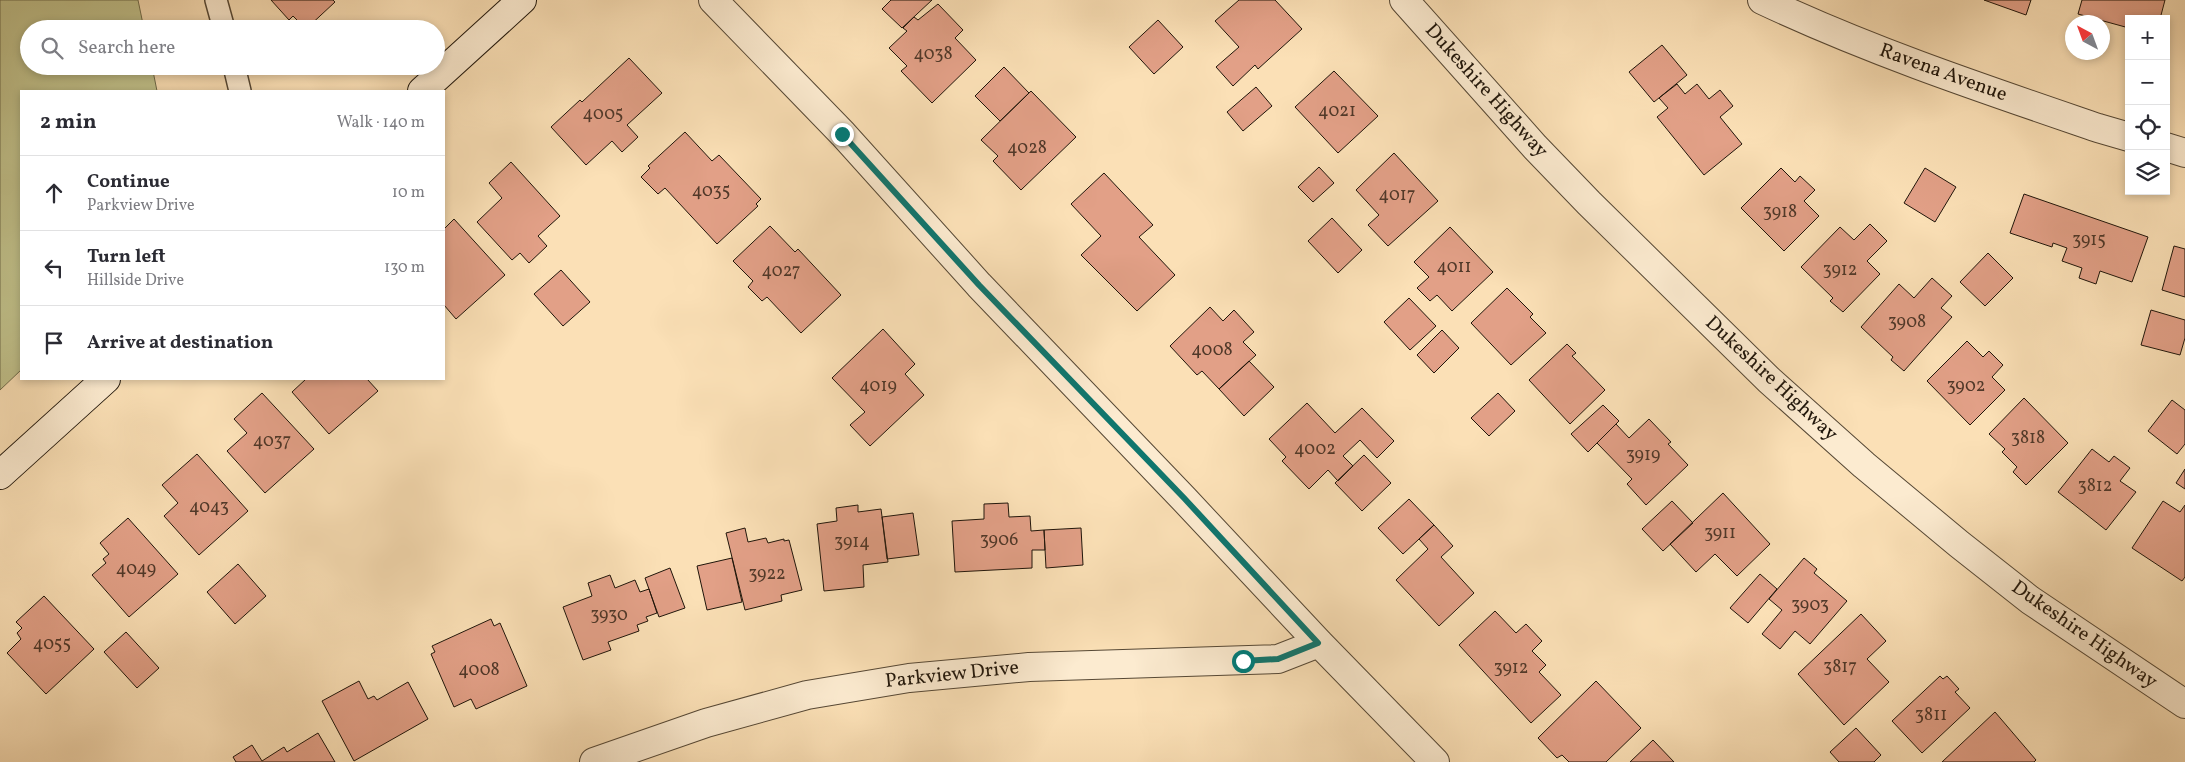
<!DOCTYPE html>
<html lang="en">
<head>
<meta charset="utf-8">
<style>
	body { margin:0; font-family:Vollkorn,serif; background:#f2f2f3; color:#2b2b33 }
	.controls { position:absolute; right:15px; top:15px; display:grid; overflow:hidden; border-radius:0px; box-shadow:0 2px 8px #0003 }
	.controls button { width:45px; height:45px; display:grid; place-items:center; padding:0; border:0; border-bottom:1px solid #e1e1e2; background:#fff; color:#2b2b33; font:25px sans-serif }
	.compass { position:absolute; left:2065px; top:15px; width:45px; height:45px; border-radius:50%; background:#fff; box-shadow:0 2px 8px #0003; rotate:319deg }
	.stop { position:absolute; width:15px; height:15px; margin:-11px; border:4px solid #0f766e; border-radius:50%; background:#fff }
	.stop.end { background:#0f766e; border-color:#fff; box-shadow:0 1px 5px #0008 }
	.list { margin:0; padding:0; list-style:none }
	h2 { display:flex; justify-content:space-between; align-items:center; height:65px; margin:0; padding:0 20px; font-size:21px }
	h2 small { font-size:16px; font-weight:400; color:#7c7c81 }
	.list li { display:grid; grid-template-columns:32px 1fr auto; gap:15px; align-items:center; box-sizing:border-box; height:75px; padding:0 20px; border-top:1px solid #e1e1e2 }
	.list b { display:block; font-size:19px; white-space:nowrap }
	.list p { margin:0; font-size:16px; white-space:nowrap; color:#7c7c81 }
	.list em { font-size:16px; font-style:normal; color:#7c7c81 }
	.icon { flex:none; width:28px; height:28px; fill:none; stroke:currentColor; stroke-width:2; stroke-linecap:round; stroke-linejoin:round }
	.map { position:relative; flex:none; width:2185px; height:762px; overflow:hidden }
	.search { position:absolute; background:#fff; box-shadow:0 2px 8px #0003; left:20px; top:20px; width:425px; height:55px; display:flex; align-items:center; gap:12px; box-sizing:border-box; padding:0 18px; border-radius:28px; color:#7c7c81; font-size:19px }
	.panel { position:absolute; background:#fff; box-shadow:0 2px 8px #0003; left:20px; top:90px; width:425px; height:290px; border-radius:0px }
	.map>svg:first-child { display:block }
</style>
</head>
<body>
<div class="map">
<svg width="2185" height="762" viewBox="0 0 2185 762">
	<rect width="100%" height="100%" fill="#fbe0b6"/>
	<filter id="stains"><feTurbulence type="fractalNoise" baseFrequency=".004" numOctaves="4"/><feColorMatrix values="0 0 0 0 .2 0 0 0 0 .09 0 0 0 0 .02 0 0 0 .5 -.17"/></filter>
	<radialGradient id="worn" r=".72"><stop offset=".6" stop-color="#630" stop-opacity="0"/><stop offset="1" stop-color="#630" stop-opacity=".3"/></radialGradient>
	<path fill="#c1c28c" stroke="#706c4b" d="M0,0H138L144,29H29V66H152L157,91H21V370L0,390Z"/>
	<path fill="#e2a087" stroke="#1f150a" d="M271,0H333L335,2L306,29L293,16L289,20Z
		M891,0H932L902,28L882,9Z
		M1239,0H1275L1302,29L1258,69L1255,65L1233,86L1216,67L1239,47L1215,21Z
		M1984,0H2031L2026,15Z
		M2082,0H2165L2160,19H2129V28L2078,14Z
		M938,4L963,30L955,38L976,60L932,103L901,71L907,66L889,48L907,31L903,28L914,17L918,20Z
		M1158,20L1183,47L1154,74L1129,47Z
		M1662,45L1687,75L1654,102L1629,72Z
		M629,58L662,93L627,125L638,137L622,152L612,141L586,165L551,127L580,100L582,102Z
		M1004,67L1029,93L1000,121L975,96Z
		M1334,71L1378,116L1338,153L1295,107Z
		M1677,84L1685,94L1697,84L1709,99L1720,90L1733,106L1720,117L1742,144L1704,175L1657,117L1668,108L1659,98Z
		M1256,87L1272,106L1243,131L1227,112Z
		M1031,91L1076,137L1021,190L993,161L998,156L981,140Z
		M685,132L712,161L719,155L761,199L756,204L758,206L717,244L665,188L658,194L641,177L650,168L648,166Z
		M1394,153L1438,201L1388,246L1368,225L1379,215L1356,190Z
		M511,162L560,216L538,236L547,246L529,263L520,253L512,260L477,222L502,198L489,183Z
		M1319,167L1334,183L1313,202L1298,187Z
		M1781,168L1795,182L1800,176L1815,190L1804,201L1819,216L1784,251L1741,208Z
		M1925,168L1956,187L1935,222L1904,203Z
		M1104,173L1153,225L1139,237L1175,275L1137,311L1081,255L1101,236L1071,204Z
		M2024,194L2148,237L2132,282L2100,271L2096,284L2079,278L2082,268L2062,261L2067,248L2053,243L2052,247L2010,233Z
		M1332,218L1362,250L1338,273L1308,241Z
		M454,219L505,275L456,319L444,305V229Z
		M1870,224L1887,241L1867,261L1880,274L1843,312L1830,301L1833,298L1801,267L1840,227L1854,240Z
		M770,226L795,252L798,249L841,295L801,333L767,297L762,301L748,287L753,281L733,261Z
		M1450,227L1493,272L1452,311L1437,295L1430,301L1417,288L1429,277L1414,262Z
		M2174,246L2185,249V297L2162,290Z
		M1988,253L2013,278L1985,306L1960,282Z
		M561,270L590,302L563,326L534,294Z
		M1932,278L1952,296L1941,308L1952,317L1904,371L1891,360L1893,357L1861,327L1899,284L1914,298Z
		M1507,288L1533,314L1530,317L1546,333L1511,365L1471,323Z
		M1409,298L1436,326L1410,350L1384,322Z
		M1210,307L1223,321L1234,310L1254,332L1243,342L1256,355L1219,389L1202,371L1197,375L1170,346Z
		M2151,310L2185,320V338L2180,355L2141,345Z
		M883,329L915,364L905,374L924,395L870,446L850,425L865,412L832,378Z
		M1442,330L1459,348L1434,373L1417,355Z
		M1967,341L1983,357L1989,351L2003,365L1992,377L2005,390L1970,425L1927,381Z
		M1567,344L1576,353L1572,356L1605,390L1570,424L1529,380Z
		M1249,361L1274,387L1244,416L1219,389Z
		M306,379H367L378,391L329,434L292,392Z
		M262,393L314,449L265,493L227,451L247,433L234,419Z
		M1498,393L1515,411L1489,436L1471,418Z
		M2024,398L2068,443L2026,485L2013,472L2017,467L2002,452L2005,449L1989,434Z
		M2172,400L2185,410V444L2177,454L2148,431Z
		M1307,403L1335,433L1362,408L1394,441L1377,458L1360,440L1343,456L1353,466L1338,481L1328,470L1309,489L1282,461L1286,457L1269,439Z
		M1603,405L1619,421L1588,452L1571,434Z
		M1649,419L1671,442L1668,444L1688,465L1646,505L1627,484L1632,479L1597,443L1616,424L1629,438Z
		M2092,449L2109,462L2114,456L2130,468L2120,481L2136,492L2106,530L2058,492Z
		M197,454L248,511L199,555L164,516L178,503L162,485Z
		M1364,455L1391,483L1362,511L1335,483Z
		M2185,469V489L2176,483Z
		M1723,493L1770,544L1737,576L1715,554L1696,572L1670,544Z
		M1409,499L1434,525L1403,554L1378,528Z
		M1672,501L1693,523L1663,551L1642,529Z
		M2163,501L2180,512L2185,505V577L2182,581L2132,548Z
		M1008,503L1009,517L1030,516L1031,531L1044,530L1045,550H1032V568L955,572L952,521L984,519V504Z
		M858,505V512L881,509L888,562L863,565L864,587L824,591L817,524L837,521L836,508Z
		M913,513L919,555L887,559L882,517Z
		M128,518L178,574L129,617L92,575L106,563L103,559L109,554L100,543Z
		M1434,525L1453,546L1441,557L1474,593L1439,626L1396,580L1428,549L1419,539Z
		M745,528L748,542L766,538L768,543L784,539V541L789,540L802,590L781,595L782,601L745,610L726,533Z
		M1081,528L1083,565L1046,568L1044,530Z
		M732,558L742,602L707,610L697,566Z
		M1804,558L1817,569L1814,573L1847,601L1810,644L1795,631L1780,649L1762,634L1782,610L1769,599Z
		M238,564L266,596L235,624L207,592Z
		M670,568L685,608L659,617L645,578Z
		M1760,574L1777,589L1748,623L1730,608Z
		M610,575L615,588L635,580L640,592L649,589L657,613L646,617L648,621L637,625L639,631L608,642L611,650L583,660L563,607L592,596L588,583Z
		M44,596L94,649L46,694L7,653L21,639L17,633L22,628L16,622Z
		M1495,611L1516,633L1526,624L1542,641L1532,651L1546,665L1539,672L1561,695L1531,723L1459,645Z
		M1861,614L1886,641L1867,659L1889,682L1844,725L1798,674Z
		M491,619L494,626L500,623L527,686L476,709L471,699L454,707L431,654L435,652L432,646Z
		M126,632L159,668L137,688L104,652Z
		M1940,676L1943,679L1947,676L1959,689L1955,692L1970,708L1922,753L1892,721Z
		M359,681L368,699L374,696L377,700L408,682L428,719L354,761L322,701Z
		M1596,681L1641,728L1606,762H1569L1562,755L1557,758L1538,738Z
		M1995,712L2036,760L2034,762H1942Z
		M1856,728L1881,755L1874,762H1839L1830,752Z
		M318,733L335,762H236L233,757L252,745L262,761L284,747L287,752Z
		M1653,740L1674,762H1630Z"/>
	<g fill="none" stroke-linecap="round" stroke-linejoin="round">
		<defs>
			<path id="lane" d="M216,0L224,29
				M234,66L240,91"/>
			<path id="street" d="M713,0L843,134L979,285L1184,499L1319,643L1435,762
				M1404,0L1535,147L1589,203L1769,380L1864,465L1959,544L2030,600L2185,704
				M1762,0C1870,51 1984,89 2098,128L2129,137
				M2166,147L2185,153
				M594,762L706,723L807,695L909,678L1029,667L1278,659L1319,643"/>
			<path id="secondary" d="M422,91L522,0
				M0,475L106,379"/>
		</defs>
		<use href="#lane" stroke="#564835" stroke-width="24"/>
		<use href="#street" stroke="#564835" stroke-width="30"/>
		<use href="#secondary" stroke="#1f150a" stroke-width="30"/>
		<use href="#lane" stroke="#fcebd0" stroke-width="21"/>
		<use href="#street" stroke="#fcebd0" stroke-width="28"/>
		<use href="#secondary" stroke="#fcebd0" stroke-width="28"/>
	</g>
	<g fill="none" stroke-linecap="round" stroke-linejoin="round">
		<path stroke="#0f766e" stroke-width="6" d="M842,134L979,285L1184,498L1318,643L1278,659L1243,661"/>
	</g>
	<g text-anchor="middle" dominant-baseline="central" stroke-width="4" stroke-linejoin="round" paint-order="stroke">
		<g font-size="18" fill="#503829">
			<text x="933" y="54">4038</text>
			<text x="1337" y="111">4021</text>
			<text x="603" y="114">4005</text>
			<text x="1027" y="148">4028</text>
			<text x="711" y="191">4035</text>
			<text x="1397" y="195">4017</text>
			<text x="1780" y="212">3918</text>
			<text x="2089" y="240">3915</text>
			<text x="1454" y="267">4011</text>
			<text x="1840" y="270">3912</text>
			<text x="781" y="271">4027</text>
			<text x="1907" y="322">3908</text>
			<text x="1212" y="350">4008</text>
			<text x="878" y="386">4019</text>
			<text x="1966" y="386">3902</text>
			<text x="2028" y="438">3818</text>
			<text x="272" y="441">4037</text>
			<text x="1315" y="449">4002</text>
			<text x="1643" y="455">3919</text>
			<text x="2095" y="486">3812</text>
			<text x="209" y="507">4043</text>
			<text x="1720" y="533">3911</text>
			<text x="999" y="540">3906</text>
			<text x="852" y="542">3914</text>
			<text x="136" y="569">4049</text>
			<text x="767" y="574">3922</text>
			<text x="1810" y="605">3903</text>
			<text x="609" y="615">3930</text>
			<text x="52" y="644">4055</text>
			<text x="1840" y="667">3817</text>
			<text x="1511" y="668">3912</text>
			<text x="479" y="670">4008</text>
			<text x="1931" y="715">3811</text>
		</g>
		<g font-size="20" fill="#1f150a" stroke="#fcebd0">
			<text transform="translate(1943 73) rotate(20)">Ravena Avenue</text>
			<text transform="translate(1486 91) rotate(48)">Dukeshire Highway</text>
			<text transform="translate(1771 379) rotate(43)">Dukeshire Highway</text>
			<text transform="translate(2084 635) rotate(35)">Dukeshire Highway</text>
			<text transform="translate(952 675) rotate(-6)">Parkview Drive</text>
		</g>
	</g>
	<rect width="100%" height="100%" filter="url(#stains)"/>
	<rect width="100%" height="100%" fill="url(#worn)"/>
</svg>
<div class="controls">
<button>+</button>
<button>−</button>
<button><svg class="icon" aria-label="locate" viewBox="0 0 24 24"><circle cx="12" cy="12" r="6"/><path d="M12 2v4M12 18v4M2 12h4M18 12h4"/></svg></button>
<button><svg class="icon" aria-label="layers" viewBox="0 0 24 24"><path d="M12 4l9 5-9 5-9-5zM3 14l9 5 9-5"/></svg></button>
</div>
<svg class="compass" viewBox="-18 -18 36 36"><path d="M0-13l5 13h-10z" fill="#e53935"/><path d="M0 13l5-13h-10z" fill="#7c7c81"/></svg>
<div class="stop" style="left:1243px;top:661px"></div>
<div class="stop end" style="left:842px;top:134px"></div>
<div class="search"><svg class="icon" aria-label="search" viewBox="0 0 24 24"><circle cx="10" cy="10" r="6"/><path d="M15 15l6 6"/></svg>Search here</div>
<section class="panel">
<h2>2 min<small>Walk · 140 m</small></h2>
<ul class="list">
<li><svg class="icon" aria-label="ahead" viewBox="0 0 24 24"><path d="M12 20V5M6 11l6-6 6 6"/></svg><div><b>Continue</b><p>Parkview Drive</p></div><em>10 m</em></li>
<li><svg class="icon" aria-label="left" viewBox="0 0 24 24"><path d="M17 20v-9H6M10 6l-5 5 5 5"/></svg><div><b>Turn left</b><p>Hillside Drive</p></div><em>130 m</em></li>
<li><svg class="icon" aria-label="arrive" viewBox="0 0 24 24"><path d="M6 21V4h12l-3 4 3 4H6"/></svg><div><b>Arrive at destination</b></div></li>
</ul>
</section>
</div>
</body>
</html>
